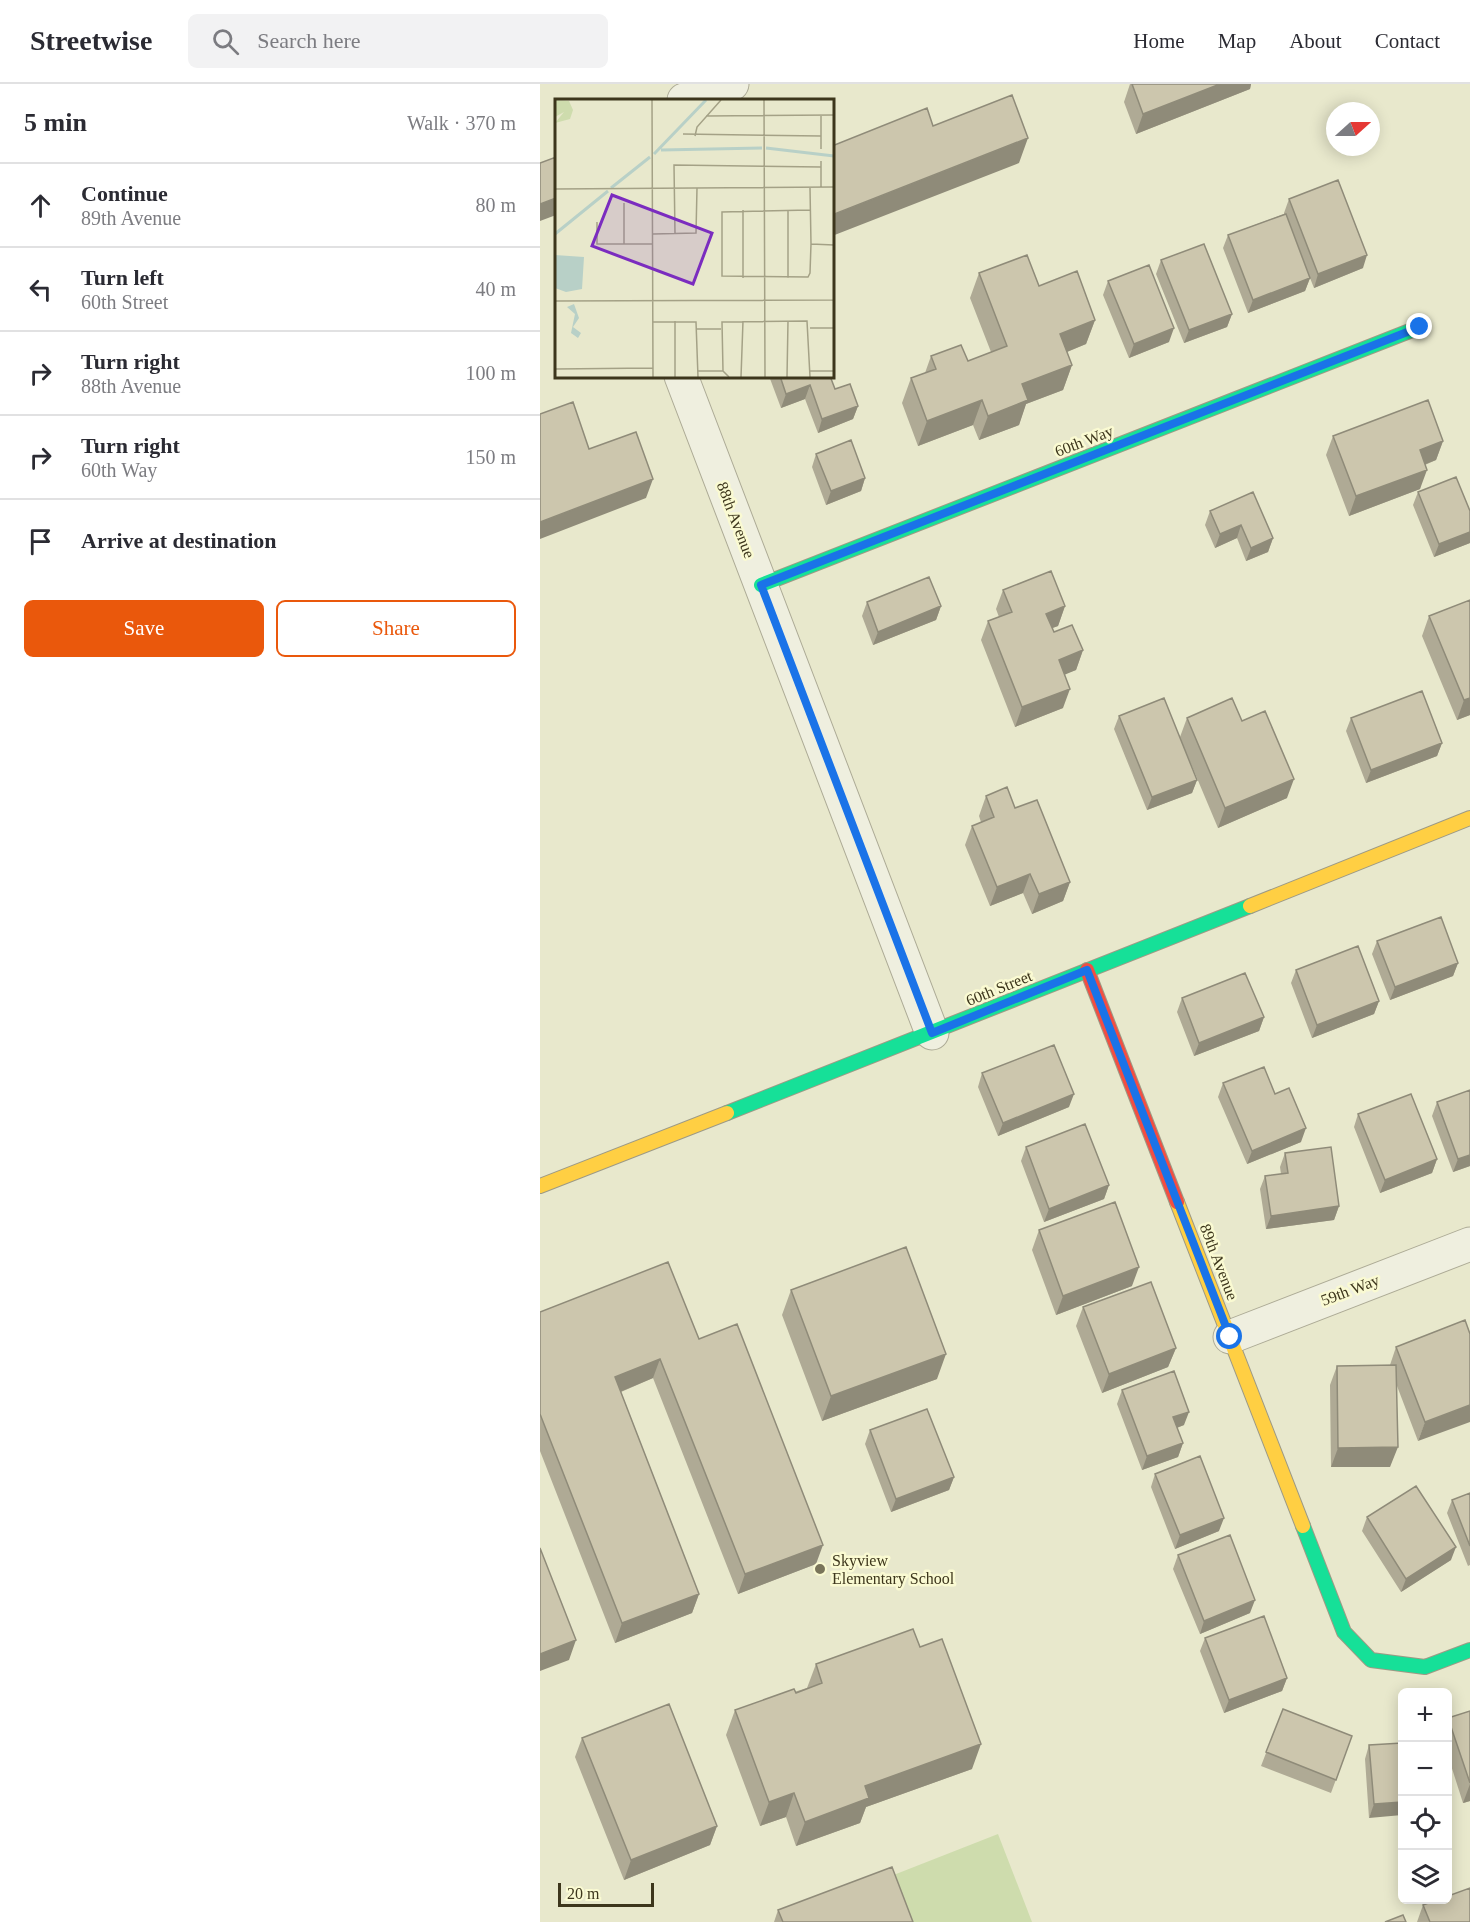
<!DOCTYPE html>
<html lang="en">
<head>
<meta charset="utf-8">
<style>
	body { margin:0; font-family:"Times New Roman",serif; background:#f2f2f3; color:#2b2b33 }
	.controls { position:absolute; right:18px; bottom:18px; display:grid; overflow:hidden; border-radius:9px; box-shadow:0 3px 15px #0003 }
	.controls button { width:54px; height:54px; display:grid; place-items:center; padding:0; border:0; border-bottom:2px solid #e1e1e2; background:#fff; color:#2b2b33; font:30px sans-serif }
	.compass { position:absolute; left:786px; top:18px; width:54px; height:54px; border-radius:50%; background:#fff; box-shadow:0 3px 15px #0003; rotate:69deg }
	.scale { position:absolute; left:18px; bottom:15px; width:96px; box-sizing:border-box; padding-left:6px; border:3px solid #3d361c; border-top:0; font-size:16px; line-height:21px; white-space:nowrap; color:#3d361c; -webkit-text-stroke:4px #fafad2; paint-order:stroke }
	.stop { position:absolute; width:18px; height:18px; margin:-14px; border:4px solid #1a73e8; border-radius:50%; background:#fff }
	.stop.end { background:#1a73e8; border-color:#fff; box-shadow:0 2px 6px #0008 }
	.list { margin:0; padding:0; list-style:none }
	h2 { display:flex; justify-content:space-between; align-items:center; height:78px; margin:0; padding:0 24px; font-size:26px }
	h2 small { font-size:20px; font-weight:400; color:#7c7c81 }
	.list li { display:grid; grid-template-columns:39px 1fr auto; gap:18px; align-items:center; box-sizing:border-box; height:84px; padding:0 24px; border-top:2px solid #e1e1e2 }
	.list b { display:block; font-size:22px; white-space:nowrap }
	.list p { margin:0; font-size:20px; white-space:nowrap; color:#7c7c81 }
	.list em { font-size:20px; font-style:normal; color:#7c7c81 }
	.actions { display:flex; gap:12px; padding:18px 24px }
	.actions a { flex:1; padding:14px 0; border:2px solid #ea580c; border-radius:9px; text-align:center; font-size:21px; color:#ea580c }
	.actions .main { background:#ea580c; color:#fff }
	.icon { flex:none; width:33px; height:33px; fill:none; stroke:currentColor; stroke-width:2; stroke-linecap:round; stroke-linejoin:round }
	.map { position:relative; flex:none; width:930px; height:1838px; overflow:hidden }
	header { display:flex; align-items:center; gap:36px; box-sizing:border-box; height:84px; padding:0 30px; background:#fff; border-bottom:2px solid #e1e1e2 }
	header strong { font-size:28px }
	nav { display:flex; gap:33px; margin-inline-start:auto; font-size:21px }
	.search { width:420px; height:54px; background:#f2f2f3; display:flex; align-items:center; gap:15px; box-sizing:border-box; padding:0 21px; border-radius:9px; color:#7c7c81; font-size:22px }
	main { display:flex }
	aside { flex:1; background:#fff }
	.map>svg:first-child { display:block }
</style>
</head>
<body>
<header>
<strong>Streetwise</strong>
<div class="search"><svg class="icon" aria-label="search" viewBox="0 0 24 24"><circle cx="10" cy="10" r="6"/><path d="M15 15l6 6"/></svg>Search here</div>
<nav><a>Home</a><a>Map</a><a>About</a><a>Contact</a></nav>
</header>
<main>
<aside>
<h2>5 min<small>Walk · 370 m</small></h2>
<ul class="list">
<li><svg class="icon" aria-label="ahead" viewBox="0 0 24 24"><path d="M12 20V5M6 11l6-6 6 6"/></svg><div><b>Continue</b><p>89th Avenue</p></div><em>80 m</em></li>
<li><svg class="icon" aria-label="left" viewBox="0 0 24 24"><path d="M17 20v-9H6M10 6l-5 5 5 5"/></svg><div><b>Turn left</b><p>60th Street</p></div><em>40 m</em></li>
<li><svg class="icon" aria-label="right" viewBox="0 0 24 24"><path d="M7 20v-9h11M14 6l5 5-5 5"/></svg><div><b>Turn right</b><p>88th Avenue</p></div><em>100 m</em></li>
<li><svg class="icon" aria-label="right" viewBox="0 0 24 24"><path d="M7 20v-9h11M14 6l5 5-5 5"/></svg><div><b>Turn right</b><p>60th Way</p></div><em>150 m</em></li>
<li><svg class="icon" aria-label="arrive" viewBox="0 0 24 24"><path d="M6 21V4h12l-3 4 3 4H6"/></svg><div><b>Arrive at destination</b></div></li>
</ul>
<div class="actions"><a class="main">Save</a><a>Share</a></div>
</aside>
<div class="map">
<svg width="930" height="1838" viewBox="0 0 930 1838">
	<rect width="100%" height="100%" fill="#e8e8cc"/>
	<path fill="#cedcad" d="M458,1750L492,1838H369L351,1792Z"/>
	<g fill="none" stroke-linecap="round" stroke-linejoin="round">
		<defs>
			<path id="street" d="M144,16L192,0
				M141,292L392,949
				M690,1253L930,1160"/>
			<path id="fast" d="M221,501L880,243
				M187,1029L710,822
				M763,1442L804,1548L831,1576L885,1583L930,1566"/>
			<path id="slow" d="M710,822L930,734
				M0,1102L187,1029
				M637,1118L763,1442"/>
			<path id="jam" d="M547,886L637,1118"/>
		</defs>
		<use href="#street" stroke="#adab96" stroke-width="35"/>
		<use href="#fast" stroke="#9d9a85" stroke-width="16"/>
		<use href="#slow" stroke="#9d9a85" stroke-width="16"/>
		<use href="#jam" stroke="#9d9a85" stroke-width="16"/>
		<use href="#street" stroke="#efefdf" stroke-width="33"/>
		<use href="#fast" stroke="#16e098" stroke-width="14"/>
		<use href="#slow" stroke="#ffcf43" stroke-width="14"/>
		<use href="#jam" stroke="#f24e42" stroke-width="14"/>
	</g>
	<path fill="#afaa95" d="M590,0H711L710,5L596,50L584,18Z
		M749,115L823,184L774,204L770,194L765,207L708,229L683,164L688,151L744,130V129Z
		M621,176L692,230L687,243L644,259L616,190Z
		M439,189L499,202L555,236L546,260L527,268L532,281L523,306L486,320L479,341L439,356L433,341L378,362L362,319L371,294L385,289L391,272L428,277L451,268L430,214Z
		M568,197L629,258L589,274L563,211Z
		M229,292H290L295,305L318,322L313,335L278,349L265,315L241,324Z
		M793,352L903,357L896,376L885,381L880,405L809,432L786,371Z
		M276,370L325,394L321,407L286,421L272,383Z
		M878,408L930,427V459L894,473L873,421Z
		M670,427L733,454L728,468L706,477L697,454L675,464L665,441Z
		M463,506L525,522L518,542L512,544L514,548L543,566L536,586L524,590L523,624L475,643L441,556L448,537L459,533L456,525Z
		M930,516V631L917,636L882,552L889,532Z
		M327,518L401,522L396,536L333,561L322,532Z
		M579,632L640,653L647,634L702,637L747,714L678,744L646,668L657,696L652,709L607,726L574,645Z
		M811,634L902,659L897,672L826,699L806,647Z
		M446,712L475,724L530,798L523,817L492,830L483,809L450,822L425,761L432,742L441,738L439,732Z
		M837,857L918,879L913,892L850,916L832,870Z
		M756,886L839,917L834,930L772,954L751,899Z
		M642,914L724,933L719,947L654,972L637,928Z
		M442,989L529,1023L458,1052L438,1003Z
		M683,999L735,1010L761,1058L707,1080L678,1013Z
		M897,1018L930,1082L913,1088L892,1032Z
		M818,1030L897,1075L892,1089L840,1109L814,1043Z
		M486,1063L569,1101L564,1115L504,1138L481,1077Z
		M745,1069L799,1122L794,1136L726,1145L720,1105L725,1092L741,1090L740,1083Z
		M499,1146L592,1202L516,1231L492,1166Z
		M251,1206L397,1295L282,1337L242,1231Z
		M543,1223L636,1264L628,1283L562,1309L536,1242Z
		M0,1228L159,1255L276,1480L198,1510L113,1294L81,1308L159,1510L152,1529L75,1559L0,1367Z
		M925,1236L878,1357L857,1302L850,1383H791L790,1301L797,1282L850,1281L856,1263Z
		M582,1306L644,1341L637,1344L643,1359L638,1373L602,1386L577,1320Z
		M330,1346L414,1393L409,1406L351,1428L325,1360Z
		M615,1390L679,1447L635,1465L611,1403Z
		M930,1409V1481L928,1482L907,1429L912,1416Z
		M827,1433L911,1476L861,1508L822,1447Z
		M638,1471L710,1529L660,1550L633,1485Z
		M665,1554L747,1594L742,1607L684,1629L660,1567Z
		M380,1563L432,1685L326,1723L320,1739L256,1762L246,1733L220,1742L186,1651L195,1626L267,1604L276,1580Z
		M743,1625L812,1652L791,1709L721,1682Z
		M930,1627V1717L923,1719L908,1672V1634Z
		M42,1654L177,1742L170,1761L84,1796L35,1673Z
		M862,1659L829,1734L825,1675L829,1661Z
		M883,1821L930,1838H877Z
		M238,1826L373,1838H234Z"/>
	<path fill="#8f8b79" d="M680,0H711L710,5L596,50L603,30Z
		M488,54L479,79L292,152V131Z
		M16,114V131L0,137V120Z
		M827,171L823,184L774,204L778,190Z
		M770,194L765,207L708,229L713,216Z
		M692,230L687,243L644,259L649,246Z
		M555,236L546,260L512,274L520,250Z
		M634,244L629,258L589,274L594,260Z
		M532,281L523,306L486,320L479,341L439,356L448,332L482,300Z
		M270,301L265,315L241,324L246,310Z
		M442,316L433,341L378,362L387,337Z
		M318,322L313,335L278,349L282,335Z
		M903,357L896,376L873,385L880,366Z
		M887,386L880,405L809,432L816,412Z
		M325,394L321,407L286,421L291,407Z
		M113,395L106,414L0,455V438Z
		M701,441L697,454L675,464L680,450Z
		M930,448V459L894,473L899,460Z
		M733,454L728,468L706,477L711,464Z
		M401,522L396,536L333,561L338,548Z
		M525,522L518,542L499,549L506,530Z
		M543,566L536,586L512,596L519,576Z
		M530,605L523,624L475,643L482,623Z
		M930,614V631L917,636L924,616Z
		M902,659L897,672L826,699L831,686Z
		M754,695L747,714L678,744L685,724Z
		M657,696L652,709L607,726L612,713Z
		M490,790L483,809L450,822L457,803Z
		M530,798L523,817L492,830L499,810Z
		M918,879L913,892L850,916L855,903Z
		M839,917L834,930L772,954L777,941Z
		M724,933L719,947L654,972L659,959Z
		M534,1010L529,1023L458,1052L463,1039Z
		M766,1044L761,1058L707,1080L712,1067Z
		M930,1071V1082L913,1088L918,1075Z
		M897,1075L892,1089L840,1109L845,1096Z
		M569,1101L564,1115L504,1138L509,1125Z
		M799,1122L794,1136L726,1145L731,1132Z
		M599,1183L592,1202L516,1231L523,1212Z
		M636,1264L628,1283L562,1309L569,1290Z
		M406,1270L397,1295L282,1337L291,1312Z
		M120,1275L113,1294L68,1313L75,1293Z
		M930,1321V1338L878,1357L885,1338Z
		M649,1328L644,1341L628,1347L633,1333Z
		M643,1359L638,1373L602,1386L607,1372Z
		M858,1363L850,1383H791L798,1364Z
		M414,1393L409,1406L351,1428L356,1415Z
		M684,1434L679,1447L635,1465L640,1451Z
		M283,1461L276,1480L198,1510L205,1490Z
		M916,1463L911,1476L861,1508L866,1495Z
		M159,1510L152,1529L75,1559L82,1539Z
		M715,1516L710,1529L660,1550L664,1537Z
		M36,1556L29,1576L0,1587V1570Z
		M747,1594L742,1607L684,1629L689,1616Z
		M441,1660L432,1685L326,1723L320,1739L256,1762L265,1738L325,1702Z
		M930,1700V1717L923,1719Z
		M254,1709L246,1733L220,1742L229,1718Z
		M862,1718V1731L829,1734L834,1720Z
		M177,1742L170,1761L84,1796L91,1776Z"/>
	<path fill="#ccc6ad" stroke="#8f8b79" stroke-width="1.5" d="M592,0H680L603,30Z
		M472,11L488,54L292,131V62L387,24L393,42Z
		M16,73V114L0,120V79Z
		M798,96L827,171L778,190L749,115Z
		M746,130L770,194L713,216L688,151Z
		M664,160L692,230L649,246L621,176Z
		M487,171L499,202L537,187L555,236L520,250L532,281L482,300L488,316L448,332L442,316L387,337L371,294L396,285L391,272L421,261L428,277L467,262L439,189Z
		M609,181L634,244L594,260L568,197Z
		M240,292H290L295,305L310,300L318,322L282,335L270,301L246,310Z
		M888,316L903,357L880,366L887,386L816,412L793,352Z
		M33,318L49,365L96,348L113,395L0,438V330Z
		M311,356L325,394L291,407L276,370Z
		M916,393L930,427V448L899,460L878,408Z
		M713,408L733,454L711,464L701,441L680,450L670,427Z
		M511,487L525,522L506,530L514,548L532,541L543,566L519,576L530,605L482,623L448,537L472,528L463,506Z
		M389,493L401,522L338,548L327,518Z
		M930,516V614L924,616L889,532Z
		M882,607L902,659L831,686L811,634Z
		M624,614L657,696L612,713L579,632Z
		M692,614L702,637L725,627L754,695L685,724L647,634Z
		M467,703L475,724L497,716L530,798L499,810L490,790L457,803L432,742L454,733L446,712Z
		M901,833L918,879L855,903L837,857Z
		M818,862L839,917L777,941L756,886Z
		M705,889L724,933L659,959L642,914Z
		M514,961L534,1010L463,1039L442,989Z
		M724,983L735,1010L749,1004L766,1044L712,1067L683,999Z
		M930,1006V1071L918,1075L897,1018Z
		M871,1010L897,1075L845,1096L818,1030Z
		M545,1040L569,1101L509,1125L486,1063Z
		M791,1063L799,1122L731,1132L725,1092L748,1089L745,1069Z
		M575,1118L599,1183L523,1212L499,1146Z
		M366,1163L406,1270L291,1312L251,1206Z
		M128,1178L159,1255L197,1240L283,1461L205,1490L120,1275L75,1293L159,1510L82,1539L0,1330V1228Z
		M611,1198L636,1264L569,1290L543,1223Z
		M925,1236L930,1250V1321L885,1338L856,1263Z
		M856,1281L858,1363L798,1364L797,1282Z
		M634,1287L649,1328L633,1333L643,1359L607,1372L582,1306Z
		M387,1325L414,1393L356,1415L330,1346Z
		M660,1372L684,1434L640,1451L615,1390Z
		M876,1402L916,1463L866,1495L827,1433Z
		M930,1409V1462L912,1416Z
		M690,1451L715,1516L664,1537L638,1471Z
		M0,1464L36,1556L0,1570Z
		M724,1532L747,1594L689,1616L665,1554Z
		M373,1545L380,1563L402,1555L441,1660L325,1702L329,1714L265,1738L254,1709L229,1718L195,1626L254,1605L256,1609L282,1599L276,1580Z
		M129,1620L177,1742L91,1776L42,1654Z
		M743,1625L812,1652L796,1696L726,1668Z
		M930,1627V1699L908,1634Z
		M862,1659V1718L834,1720L829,1661Z
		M352,1783L373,1838H243L238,1826Z
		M930,1804V1838H890L883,1821L899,1815H908V1812Z
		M863,1831L866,1838H845Z"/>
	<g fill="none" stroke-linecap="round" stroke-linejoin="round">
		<path stroke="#1a73e8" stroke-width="8" d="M690,1253L547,886L392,949L221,501L880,243"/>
	</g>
	<circle fill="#79745a" stroke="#fafad2" stroke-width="2" cx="280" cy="1485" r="6"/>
	<g text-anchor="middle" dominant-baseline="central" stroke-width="5" stroke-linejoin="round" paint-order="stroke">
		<g font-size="16" fill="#3d361c" stroke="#fafad2">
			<text transform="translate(544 357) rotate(-21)">60th Way</text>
			<text transform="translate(196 436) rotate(69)">88th Avenue</text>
			<text transform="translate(459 904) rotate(-22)">60th Street</text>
			<text transform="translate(679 1178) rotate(69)">89th Avenue</text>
			<text transform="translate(810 1206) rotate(-21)">59th Way</text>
		</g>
		<g font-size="16" fill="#3d361c" stroke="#fafad2" text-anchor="start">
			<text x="292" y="1476">Skyview<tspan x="292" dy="18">Elementary School</tspan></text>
		</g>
	</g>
	<g transform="translate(15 15)">
		<rect width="279" height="279" fill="#e8e8cc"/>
		<path d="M0,1L14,2L18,11L15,20L0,24L9,13L0,18Z" fill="#cedcad"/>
		<path d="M0,156L29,158L27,190L11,193L0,189ZM19,205L24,219L18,228L26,234L23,239L16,234L20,215L12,208Z" fill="#b8d0c7"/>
		<path fill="none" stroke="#b8d0c7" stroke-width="3" d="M211,49L279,57M106,51L207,49M99,55L151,1M56,89L95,58M0,135L53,92"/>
		<path fill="none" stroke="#a4a186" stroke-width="1.5" d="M97,1L98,278M209,1L210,278M266,16V50M151,17L279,16M128,35L266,37M140,37L142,28L166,1M266,62V89M255,89L256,145L255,174L253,178L167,177V113L255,111M0,90L279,88M69,104V145M188,111V179M233,111V179M42,123V145H97M98,135L141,134L142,89M120,135L119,66L266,68M256,145L279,146M279,201V114M0,202L279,201M120,222V278M98,223H141L143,278M279,224V269M255,229H278M142,230H166M0,270L98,269M143,272H168L174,278M168,272L167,223L252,222L255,278M255,272H279M186,278L188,222M232,278L233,222"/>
		<path fill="#7b2cbf" fill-opacity="0.15" stroke="#7b2cbf" stroke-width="3" d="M57,96L157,134L138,185L37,147Z"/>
		<rect width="279" height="279" fill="none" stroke="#3d361c" stroke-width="3"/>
	</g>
</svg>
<div class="controls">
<button>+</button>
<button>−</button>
<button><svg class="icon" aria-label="locate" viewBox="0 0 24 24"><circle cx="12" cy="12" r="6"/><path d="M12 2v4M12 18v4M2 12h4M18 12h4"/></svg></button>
<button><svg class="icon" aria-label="layers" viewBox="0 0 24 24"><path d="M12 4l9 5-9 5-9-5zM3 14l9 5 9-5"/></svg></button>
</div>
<svg class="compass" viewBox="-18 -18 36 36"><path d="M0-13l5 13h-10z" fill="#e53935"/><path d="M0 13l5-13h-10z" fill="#7c7c81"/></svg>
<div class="scale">20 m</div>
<div class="stop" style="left:690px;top:1253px"></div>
<div class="stop end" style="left:880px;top:243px"></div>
</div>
</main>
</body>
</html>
